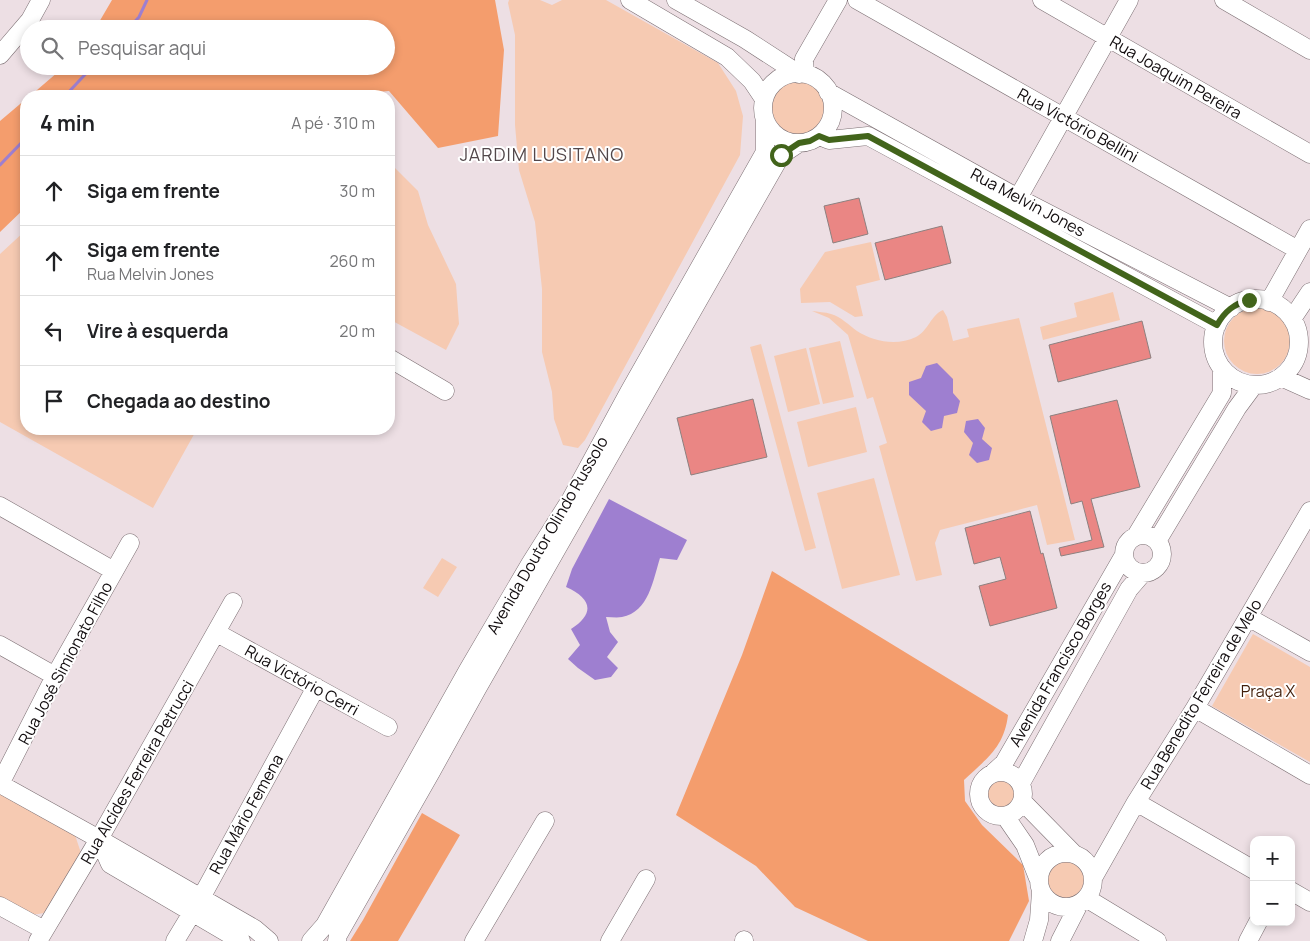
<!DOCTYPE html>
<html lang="pt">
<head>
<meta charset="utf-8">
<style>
	body { margin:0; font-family:Manrope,sans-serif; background:#f6f6f6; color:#202124 }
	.controls { position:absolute; right:15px; bottom:15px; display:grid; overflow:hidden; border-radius:10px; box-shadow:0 2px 8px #0003 }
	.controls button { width:45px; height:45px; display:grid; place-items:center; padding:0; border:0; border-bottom:1px solid #e0e0e0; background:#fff; color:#202124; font:25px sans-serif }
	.stop { position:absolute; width:15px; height:15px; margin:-11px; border:4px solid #42641b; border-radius:50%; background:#fff }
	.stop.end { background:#42641b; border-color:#fff; box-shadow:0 1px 5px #0008 }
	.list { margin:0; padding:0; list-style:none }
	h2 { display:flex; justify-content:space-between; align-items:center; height:65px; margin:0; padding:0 20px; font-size:21px }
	h2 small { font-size:16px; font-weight:400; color:#757577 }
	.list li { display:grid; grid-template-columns:32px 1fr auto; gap:15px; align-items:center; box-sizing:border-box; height:70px; padding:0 20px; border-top:1px solid #e0e0e0 }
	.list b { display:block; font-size:19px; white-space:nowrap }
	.list p { margin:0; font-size:16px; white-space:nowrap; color:#757577 }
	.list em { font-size:16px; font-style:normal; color:#757577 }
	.icon { flex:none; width:28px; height:28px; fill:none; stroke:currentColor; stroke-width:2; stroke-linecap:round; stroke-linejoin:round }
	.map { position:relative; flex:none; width:1310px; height:941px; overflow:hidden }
	.search { position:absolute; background:#fff; box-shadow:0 2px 8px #0003; left:20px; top:20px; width:375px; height:55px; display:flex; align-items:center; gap:12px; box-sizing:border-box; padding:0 18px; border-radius:28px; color:#757577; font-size:19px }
	.panel { position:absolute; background:#fff; box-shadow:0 2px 8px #0003; left:20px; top:90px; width:375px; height:345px; border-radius:20px }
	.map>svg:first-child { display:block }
</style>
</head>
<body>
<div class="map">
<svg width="1310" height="941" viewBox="0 0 1310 941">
	<rect width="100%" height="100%" fill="#eddfe4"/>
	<path fill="#f6cab2" d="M509,0H540L552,5L562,0H606L718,63L736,91L743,116L740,155L585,440L578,448L563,445L554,419L552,392L542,352V289L535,222L519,170L515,125V35L508,3Z
		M768 108a30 30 0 1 1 60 0a30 30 0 1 1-60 0Z
		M389,162L418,191L428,225L456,284L459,324L446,350L389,319Z
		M26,230V429H197L153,508L0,422V254Z
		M871,242L880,280L856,286L863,316L855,317L830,302L801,303L800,289L825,252Z
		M1113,292L1120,320L1043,340L1040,327L1077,317L1074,303Z
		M1224 341a33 33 0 1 1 66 0a33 33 0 1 1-66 0Z
		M943,310L947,317L953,341L969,337L967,329L1019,318L1075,540L1047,545L1037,505L940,530L935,543L942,575L916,581L879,446L887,443L873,397L867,399L848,335L829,318L812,311C818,312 825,312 831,314C841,317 849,325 857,331C874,342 897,346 916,337C928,331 931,315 943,310Z
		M840,341L854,397L823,404L809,348Z
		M761,344L816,548L805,551L750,347Z
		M806,348L820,404L788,412L774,356Z
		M856,407L867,452L808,467L797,422Z
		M874,478L900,575L842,589L817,493Z
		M442,558L457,567L438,597L423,588Z
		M1253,634L1310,667V762L1212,706Z
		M985 794a17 17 0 1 1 34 0a17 17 0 1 1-34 0Z
		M0,792L75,835L81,853L48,911C30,920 16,908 0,899Z
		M1044 880a22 22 0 1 1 44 0a22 22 0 1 1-44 0Z"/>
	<path fill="#f49d6d" d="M112,0H495L504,50L498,136L438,148L389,91L332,96H30L65,66H386V29H95Z
		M26,99V207L0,232V121Z
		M772,571L1008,715C1004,748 986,759 964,780L965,801L982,825L1023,865L1029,901L1009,941H868L795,907L756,866L676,815L742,655Z
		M422,813L460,835L398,941H350L363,920Z"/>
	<path fill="#9e7fd0" d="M937,363L953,379V393L960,401L957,413L944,416L942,428L931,431L922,422L926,411L909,395V382L921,378L926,366Z
		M978,419L985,428L982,439L992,448L989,460L977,463L969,455L973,443L964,432L966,421Z
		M609,499L687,540L677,560L660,558C653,580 649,612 622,617C617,618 611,617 606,617L610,632L618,642L607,657L618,668L611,677L595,680L578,668L568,659L580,645L571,629C596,613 591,598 566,587L572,569Z"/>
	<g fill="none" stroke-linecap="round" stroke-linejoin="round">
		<path stroke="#9e7fd0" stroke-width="3" d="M128,29L139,17L147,0
			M65,96L93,66
			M0,165L26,138"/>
	</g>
	<path fill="#ea8684" stroke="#8d807f" d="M859,198L868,234L833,243L824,206Z
		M942,226L951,263L885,280L875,243Z
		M1142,321L1151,358L1058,382L1049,345Z
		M753,399L767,457L691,475L677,418Z
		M1117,400L1140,487L1091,499L1104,547L1061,556L1059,548L1092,540L1082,501L1071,504L1050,416Z
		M1030,511L1041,554L1043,553L1057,608L990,626L979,586L1006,579L1000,557L974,564L965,528Z"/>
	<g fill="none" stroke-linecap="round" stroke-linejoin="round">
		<defs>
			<path id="minor" d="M630,0L727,57L752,81L764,99
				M676,0L745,39L799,74
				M857,0L1298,250
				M1042,0L1310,154
				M1224,0L1310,50
				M0,55L30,20L41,0
				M763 108a35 35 0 1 1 70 0a35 35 0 1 1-70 0Z
				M805,74L804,59L838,0
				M828,92L1018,198L1231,308
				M819,136L829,140L868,136L1217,325
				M1018,198L1129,0
				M1213 342a43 43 0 1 1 86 0a43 43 0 1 1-86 0Z
				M1269,302L1310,229
				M1292,319L1310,292
				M389,358L445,391
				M1281,377L1310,390
				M0,506L114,571
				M1124 554a19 19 0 1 1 38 0a19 19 0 1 1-38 0Z
				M1136,536L1222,393V368
				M1157,541L1237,408L1254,385
				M1248,617L1310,652
				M217,633L388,727
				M0,645L55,676
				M1195,708L1310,775
				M979 794a22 22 0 1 1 44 0a22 22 0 1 1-44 0Z
				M994,772L1004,763L1124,555
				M1021,783L1129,589L1142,574
				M0,784L55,676L130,543
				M0,784L99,839
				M1023,802L1073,853
				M1136,802L1254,870
				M1005,816L1025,845L1038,878
				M1039 880a27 27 0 1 1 54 0a27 27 0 1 1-54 0Z
				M1093,878L1136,802L1195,708L1310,511
				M1291,891L1310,902
				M1086,898L1157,941
				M0,906L44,930
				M38,941L99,839L233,602
				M175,941L201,898L316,687
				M241,941L110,864L99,839L255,929L269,941
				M311,941L325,925L468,670L530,564L571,499L629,392L765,152V121
				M337,941L338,935L431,772L477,689L781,155L799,143
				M474,941L545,821
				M610,941L646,879
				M744,941V940
				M1033,941L1039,920L1041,892
				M1060,941L1079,904
				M1248,941L1258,922"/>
		</defs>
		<use href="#minor" stroke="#7c6f73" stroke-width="19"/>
		<use href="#minor" stroke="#fff" stroke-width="18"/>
	</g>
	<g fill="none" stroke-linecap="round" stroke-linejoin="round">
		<path stroke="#42641b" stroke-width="6" d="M781,155L799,143L810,141L819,136L829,140L868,136L1217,325C1225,311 1234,304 1249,300"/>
	</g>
	<g text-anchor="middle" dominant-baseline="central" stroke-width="4" stroke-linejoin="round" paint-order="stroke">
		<g font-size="16" fill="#100b0d" stroke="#fff">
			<text transform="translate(1176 77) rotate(30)">Rua Joaquim Pereira</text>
			<text transform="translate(1078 125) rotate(29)">Rua Victório Bellini</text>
			<text transform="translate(1028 202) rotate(28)">Rua Melvin Jones</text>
			<text transform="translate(547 535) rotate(-60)">Avenida Doutor Olindo Russolo</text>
			<text transform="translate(65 663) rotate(-62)">Rua José Simionato Filho</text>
			<text transform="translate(1060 664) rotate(-60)">Avenida Francisco Borges</text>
			<text transform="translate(302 680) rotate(29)">Rua Victório Cerri</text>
			<text transform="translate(1201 694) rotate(-59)">Rua Benedito Ferreira de Melo</text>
			<text transform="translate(137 772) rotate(-60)">Rua Alcídes Ferreira Petrucci</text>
			<text transform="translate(246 814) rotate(-61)">Rua Mário Femena</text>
		</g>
		<g font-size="16" fill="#411f0b" stroke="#fff">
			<text x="1268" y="691">Praça X</text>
		</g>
		<g font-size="18" letter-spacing="1" fill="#52474a" stroke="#fff">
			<text x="542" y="154">JARDIM LUSITANO</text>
		</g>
	</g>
</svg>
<div class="controls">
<button>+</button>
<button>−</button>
</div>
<div class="stop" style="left:781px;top:155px"></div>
<div class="stop end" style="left:1249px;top:300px"></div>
<div class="search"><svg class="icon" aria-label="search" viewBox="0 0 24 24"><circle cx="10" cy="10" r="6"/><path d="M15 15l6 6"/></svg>Pesquisar aqui</div>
<section class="panel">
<h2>4 min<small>A pé · 310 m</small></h2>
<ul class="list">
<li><svg class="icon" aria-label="ahead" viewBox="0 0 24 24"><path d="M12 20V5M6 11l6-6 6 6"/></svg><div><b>Siga em frente</b></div><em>30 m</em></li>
<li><svg class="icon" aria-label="ahead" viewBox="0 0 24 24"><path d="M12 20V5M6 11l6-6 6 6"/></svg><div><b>Siga em frente</b><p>Rua Melvin Jones</p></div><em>260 m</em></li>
<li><svg class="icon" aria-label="left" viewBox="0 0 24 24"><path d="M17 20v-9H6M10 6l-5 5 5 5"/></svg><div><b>Vire à esquerda</b></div><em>20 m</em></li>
<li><svg class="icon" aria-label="arrive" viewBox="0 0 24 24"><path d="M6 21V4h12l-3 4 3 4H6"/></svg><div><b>Chegada ao destino</b></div></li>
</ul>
</section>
</div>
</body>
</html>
